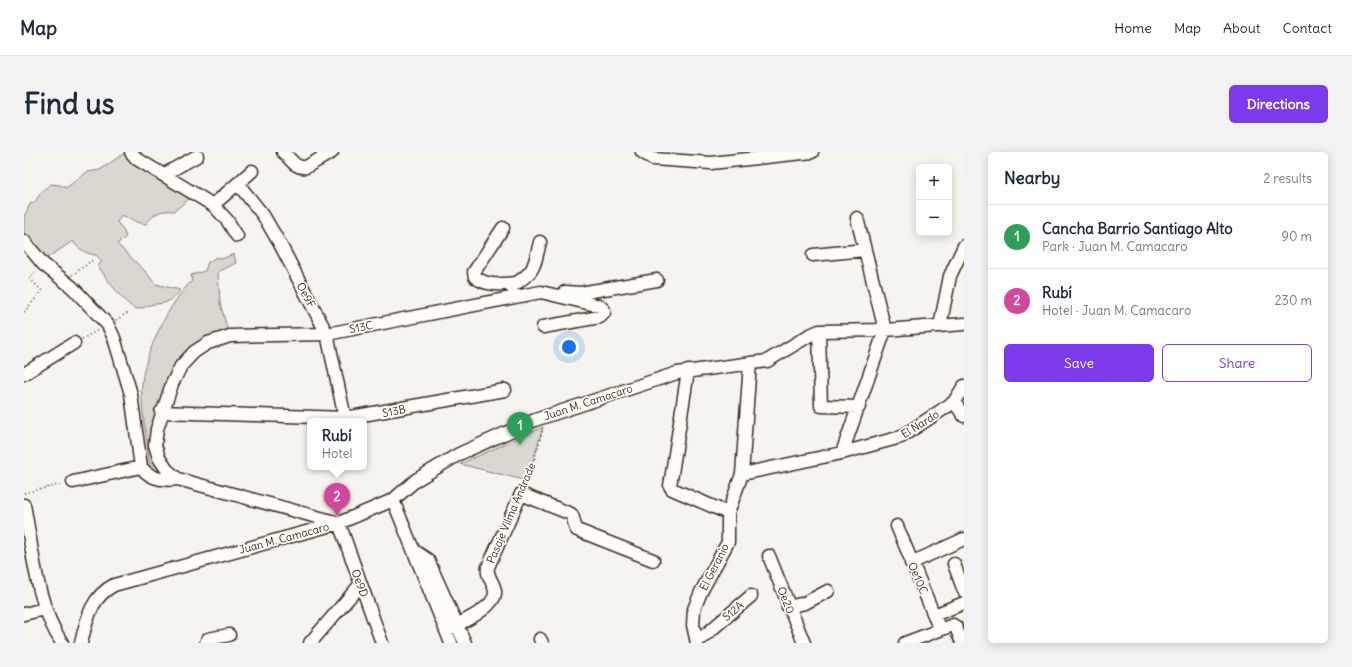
<!DOCTYPE html>
<html lang="en">
<head>
<meta charset="utf-8">
<style>
	body { margin:0; font-family:Delius,sans-serif; background:#f2f2f3; color:#1f2937 }
	.controls { position:absolute; right:12px; top:12px; display:grid; overflow:hidden; border-radius:6px; box-shadow:0 2px 10px #0003 }
	.controls button { width:36px; height:36px; display:grid; place-items:center; padding:0; border:0; border-bottom:1px solid #e0e1e3; background:#fff; color:#1f2937; font:20px sans-serif }
	.you { position:absolute; left:545px; top:195px; width:14px; height:14px; margin:-10px; border:3px solid #fff; border-radius:50%; background:#1a73e8; box-shadow:0 0 0 6px #1a73e833 }
	.badge { display:grid; place-items:center; width:26px; height:26px; border-radius:50%; background:#7c3aed; color:#fff; font-size:13px; font-weight:700 }
	.pin { position:absolute; translate:-50% -33px; filter:drop-shadow(0 1px 2px #0008) }
	.pin::after { content:''; position:absolute; top:21px; width:14px; height:12px; background:inherit; clip-path:polygon(0 0,100% 0,50% 100%) }
	.popup { position:absolute; left:283px; top:266px; width:60px; height:52px; box-sizing:border-box; display:grid; place-content:center; border-radius:6px; background:#fff; filter:drop-shadow(0 1px 3px #0005); font-size:13px; white-space:nowrap; color:#747a83 }
	.popup b { font-size:15px; color:#1f2937 }
	.popup::after { content:''; position:absolute; left:50%; top:100%; margin-left:-8px; border:8px solid transparent; border-top-color:#fff }
	.list { margin:0; padding:0; list-style:none }
	h2 { display:flex; justify-content:space-between; align-items:center; height:52px; margin:0; padding:0 16px; font-size:17px }
	h2 small { font-size:13px; font-weight:400; color:#747a83 }
	.list li { display:grid; grid-template-columns:26px 1fr auto; gap:12px; align-items:center; box-sizing:border-box; height:64px; padding:0 16px; border-top:1px solid #e0e1e3 }
	.list b { display:block; font-size:15px; white-space:nowrap }
	.list p { margin:0; font-size:13px; white-space:nowrap; color:#747a83 }
	.list em { font-size:13px; font-style:normal; color:#747a83 }
	.actions { display:flex; gap:8px; padding:12px 16px }
	.actions a { flex:1; padding:9px 0; border:1px solid #7c3aed; border-radius:6px; text-align:center; font-size:14px; color:#7c3aed }
	.actions .main { background:#7c3aed; color:#fff }
	.map { position:relative; flex:none; width:940px; height:491px; overflow:hidden; border-radius:6px }
	header { display:flex; align-items:center; gap:24px; box-sizing:border-box; height:56px; padding:0 20px; background:#fff; border-bottom:1px solid #e0e1e3 }
	header strong { font-size:19px }
	nav { display:flex; gap:22px; margin-inline-start:auto; font-size:14px }
	.intro { display:flex; align-items:center; justify-content:space-between; box-sizing:border-box; height:96px; padding:0 24px }
	h1 { margin:0; font-size:28px }
	.button { padding:10px 18px; border-radius:6px; background:#7c3aed; color:#fff; font-size:14px; font-weight:700 }
	main { display:flex; gap:24px; padding:0 24px }
	aside { flex:1; background:#fff; border-radius:6px; box-shadow:0 2px 10px #0003 }
	.map>svg:first-child { display:block }
</style>
</head>
<body>
<header>
<strong>Map</strong>
<nav><a>Home</a><a>Map</a><a>About</a><a>Contact</a></nav>
</header>
<div class="intro"><h1>Find us</h1><a class="button">Directions</a></div>
<main>
<div class="map">
<svg width="940" height="491" viewBox="0 0 940 491">
	<rect width="100%" height="100%" fill="#f5f4ee"/>
	<filter id="ink" filterUnits="userSpaceOnUse"><feTurbulence type="fractalNoise" baseFrequency=".025" numOctaves="2"/><feDisplacementMap in="SourceGraphic" scale="8" xChannelSelector="R" yChannelSelector="G"/><feConvolveMatrix kernelMatrix="1 2 1 2 8 2 1 2 1" color-interpolation-filters="sRGB"/></filter>
	<g filter="url(#ink)">
		<path fill="#dad6d0" stroke="#8a8077" d="M99,2L106,3L170,43L150,59C136,58 131,60 122,72L113,70L98,63L93,70L99,77L102,85L93,92L122,120L131,132L156,138C150,148 142,152 131,152C125,152 119,157 113,157C103,156 80,123 74,114L78,109L72,103C64,103 52,96 49,89L20,108L0,81V65L6,52L10,51L19,38L27,32L36,33L42,36L63,20L76,18Z
			M210,102L212,111L194,120L196,151L204,179L167,197L129,277L143,323C134,320 129,318 125,310C123,284 116,256 118,230C120,203 147,147 168,129L167,123L181,119L184,110L193,105L198,107Z
			M519,275L503,329L436,312Z"/>
		<g fill="none" stroke-linecap="round" stroke-linejoin="round">
			<defs>
				<path id="minor" d="M107,0L113,7L189,53L203,68L213,84
					M259,0C266,6 271,17 282,15L308,0
					M618,0L629,7L687,11L788,0
					M139,23L173,4
					M214,32L239,63L256,92L303,182L321,266
					M189,53L228,19
					M479,76L450,120L451,125C464,135 478,132 493,131
					M0,89L19,112L48,135L84,173L90,186L107,242L117,315C126,327 140,329 154,327L315,371L358,491
					M789,103L841,98
					M487,135C512,118 509,118 516,90
					M541,140L556,141L633,128
					M916,174L926,124L940,94
					M795,179L797,254L835,255
					M664,219L646,334L648,337L704,361
					M0,222L50,191
					M930,250L940,264
					M137,260L321,266L481,238
					M818,301L861,178L833,66
					M718,322L726,211
					M154,327L143,318L135,306L131,293L133,277L148,232L157,214L170,200L184,191L206,184L303,182L517,140L576,154L580,158V161L576,165L519,175
					M49,330L117,315
					M369,348L427,491
					M0,353C9,398 12,452 38,491
					M873,374L916,478
					M392,400L404,408L441,491
					M745,404L780,491
					M887,411L940,387
					M930,412L940,439
					M764,455L781,451L804,439
					M0,462L20,457
					M910,463L940,451
					M422,478C435,472 473,455 471,439C470,430 462,425 464,415L497,342L547,362C551,367 549,373 553,378L629,408
					M516,487L518,491
					M673,490L727,444
					M57,491C63,467 67,445 90,433L315,371L369,348L392,328L435,302L511,268L653,221L743,209L786,183L795,179L861,178L940,172
					M182,491L184,487L205,483
					M286,491L336,433
					M673,491L669,473L670,457L677,440L704,390V361L718,322L818,301L877,285L930,250L940,234
					M881,491L929,473L932,475L938,491"/>
			</defs>
			<use href="#minor" stroke="#3b2a1e" stroke-width="15"/>
			<path stroke="#3b2a1e" stroke-width="1.5" stroke-dasharray="1 3" stroke-linecap="butt" d="M48,123L70,107
				M0,160L18,139L6,127L13,119
				M92,168L104,161
				M58,187L74,178
				M500,333L510,310L519,276
				M0,341L39,332"/>
			<use href="#minor" stroke="#fdfcf7" stroke-width="12"/>
		</g>
	</g>
	<g text-anchor="middle" dominant-baseline="central" stroke-width="3.5" stroke-linejoin="round" paint-order="stroke">
		<g font-size="11" fill="#3b2a1e" stroke="#fdfcf7">
			<text transform="translate(282 143) rotate(62)">Oe9F</text>
			<text transform="translate(337 175) rotate(-11)">S13C</text>
			<text transform="translate(564 250) rotate(-18)">Juan M. Camacaro</text>
			<text transform="translate(370 259) rotate(-11)">S13B</text>
			<text transform="translate(896 272) rotate(-32)">El Nardo</text>
			<text transform="translate(487 361) rotate(-67)">Pasaje Vilma Andrade</text>
			<text transform="translate(260 386) rotate(-15)">Juan M. Camacaro</text>
			<text transform="translate(690 415) rotate(-63)">El Geranio</text>
			<text transform="translate(894 426) rotate(67)">Oe10C</text>
			<text transform="translate(336 431) rotate(70)">Oe9D</text>
			<text transform="translate(762 448) rotate(68)">Oe20</text>
			<text transform="translate(709 459) rotate(-40)">S12A</text>
		</g>
	</g>
</svg>
<div class="controls">
<button>+</button>
<button>−</button>
</div>
<div class="you"></div>
<div class="pin badge" style="left:496px;top:293px;background:#2e9e5b">1</div>
<div class="pin badge" style="left:313px;top:364px;background:#d1479c">2</div>
<div class="popup"><b>Rubí</b>Hotel</div>
</div>
<aside>
<h2>Nearby<small>2 results</small></h2>
<ul class="list">
<li><span class="badge" style="background:#2e9e5b">1</span><div><b>Cancha Barrio Santiago Alto</b><p>Park · Juan M. Camacaro</p></div><em>90 m</em></li>
<li><span class="badge" style="background:#d1479c">2</span><div><b>Rubí</b><p>Hotel · Juan M. Camacaro</p></div><em>230 m</em></li>
</ul>
<div class="actions"><a class="main">Save</a><a>Share</a></div>
</aside>
</main>
</body>
</html>
